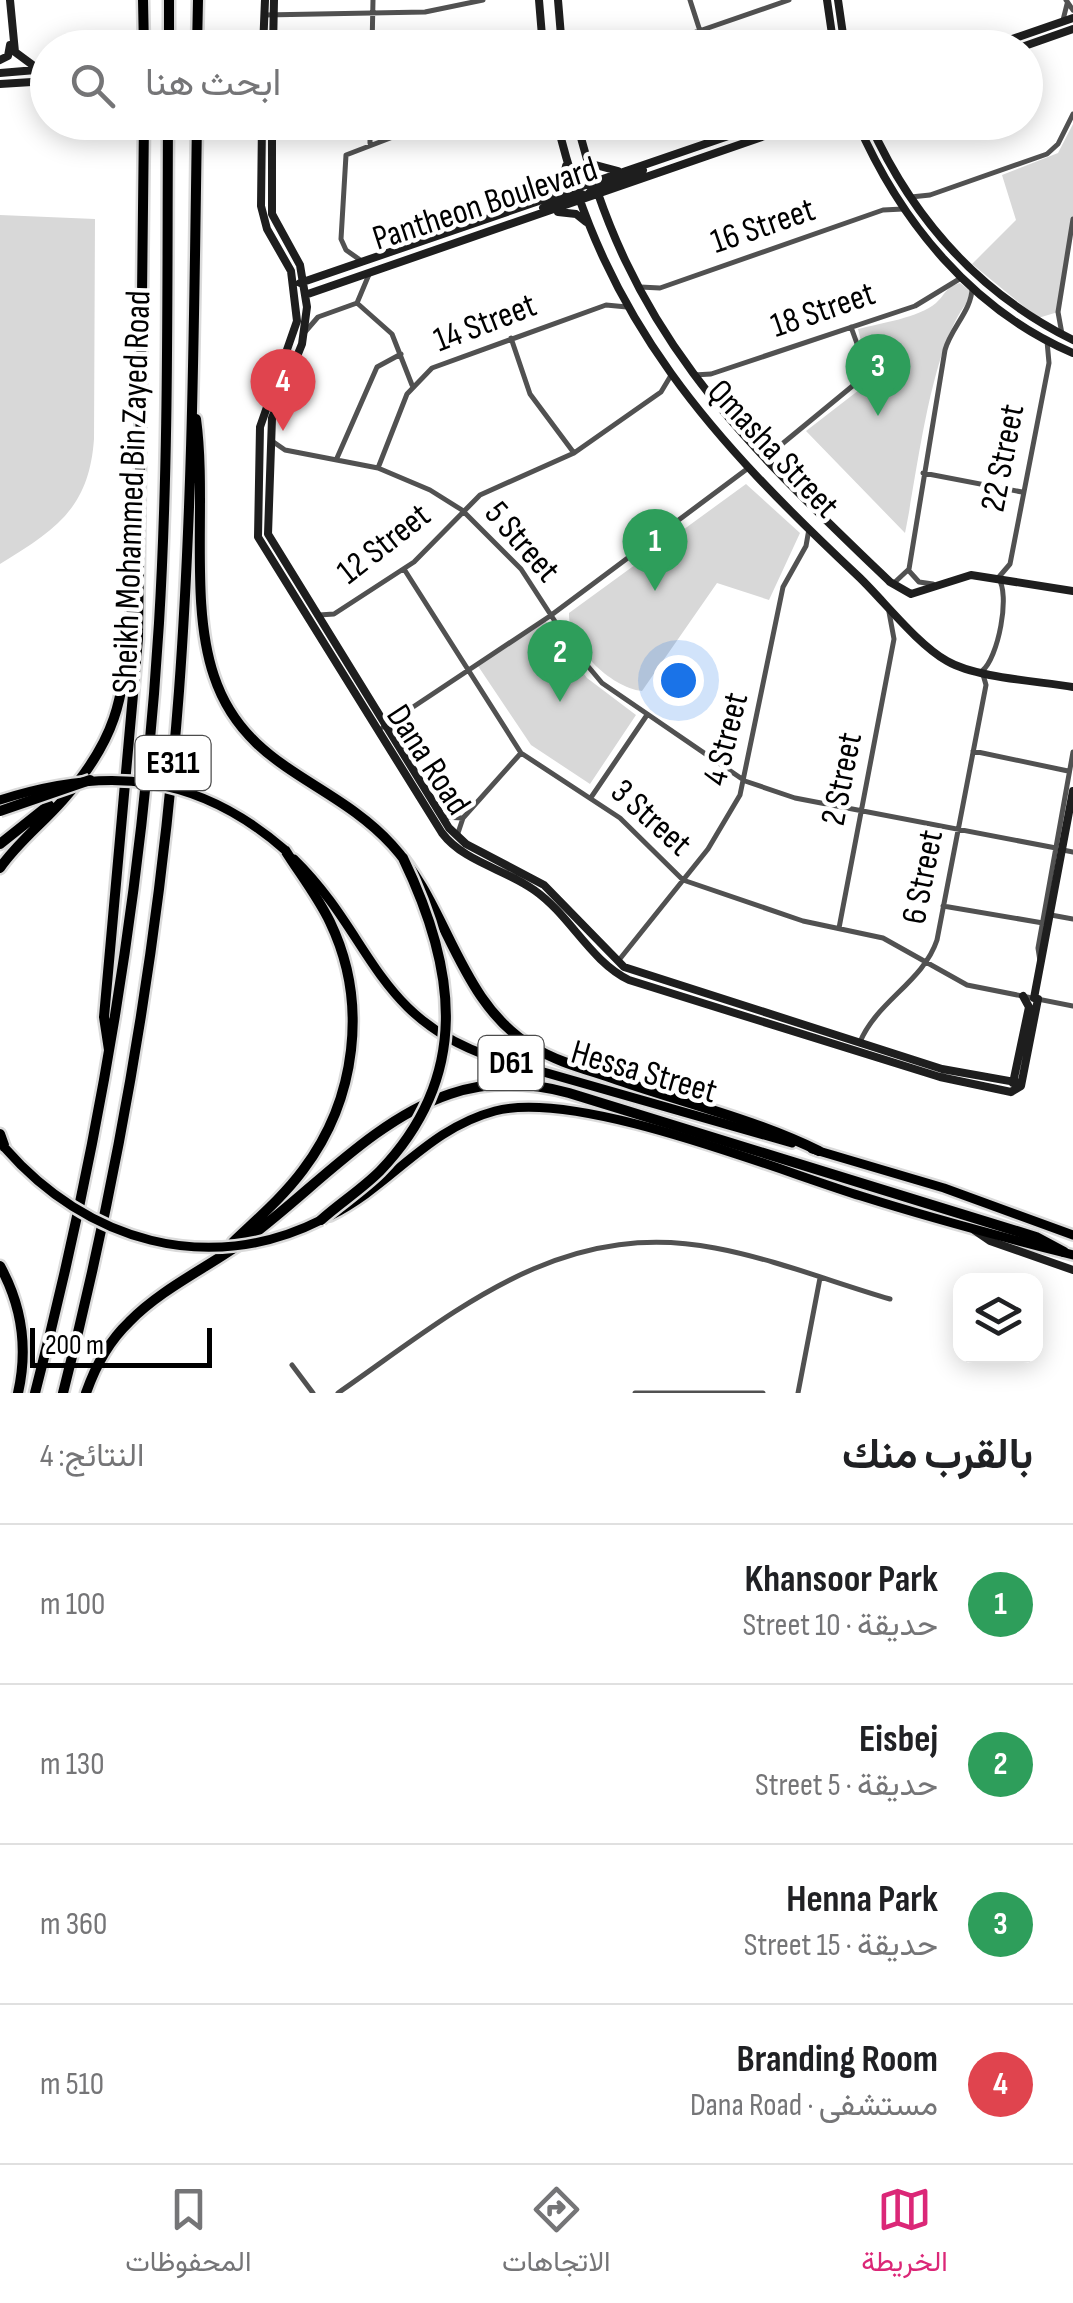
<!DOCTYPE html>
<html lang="ar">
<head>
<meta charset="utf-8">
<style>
	body { margin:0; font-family:"Sofia Sans Condensed",Vazirmatn,sans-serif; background:#f2f2f2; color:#202124; direction:rtl }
	.controls { position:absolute; right:30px; bottom:30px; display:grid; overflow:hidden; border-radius:20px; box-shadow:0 5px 25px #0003 }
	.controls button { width:90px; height:90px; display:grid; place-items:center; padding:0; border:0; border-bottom:2px solid #e0e0e0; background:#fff; color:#202124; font:50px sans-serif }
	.scale { position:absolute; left:30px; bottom:25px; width:182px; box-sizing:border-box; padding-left:10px; border:5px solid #000; border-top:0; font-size:28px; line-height:35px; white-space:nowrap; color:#000; -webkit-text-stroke:8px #fff; paint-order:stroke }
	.you { position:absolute; left:678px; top:680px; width:35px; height:35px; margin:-25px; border:8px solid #fff; border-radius:50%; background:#1a73e8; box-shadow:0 0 0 15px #1a73e833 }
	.badge { display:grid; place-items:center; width:65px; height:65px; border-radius:50%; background:#db2777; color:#fff; font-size:32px; font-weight:700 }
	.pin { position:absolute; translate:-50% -82px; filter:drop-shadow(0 2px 5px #0008) }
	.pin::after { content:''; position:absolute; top:52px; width:35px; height:30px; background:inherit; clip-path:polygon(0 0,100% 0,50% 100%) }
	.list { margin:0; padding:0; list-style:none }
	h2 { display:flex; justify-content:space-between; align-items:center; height:130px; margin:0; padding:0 40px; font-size:42px }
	h2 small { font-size:32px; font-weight:400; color:#757577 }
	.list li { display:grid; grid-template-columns:65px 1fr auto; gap:30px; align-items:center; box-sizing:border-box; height:160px; padding:0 40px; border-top:2px solid #e0e0e0 }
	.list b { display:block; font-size:38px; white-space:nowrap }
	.list p { margin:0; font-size:32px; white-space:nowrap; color:#757577 }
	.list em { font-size:32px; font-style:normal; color:#757577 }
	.icon { flex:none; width:55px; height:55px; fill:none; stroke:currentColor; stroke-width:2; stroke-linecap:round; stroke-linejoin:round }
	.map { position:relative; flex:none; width:1073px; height:1393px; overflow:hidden; direction:ltr }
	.search { position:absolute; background:#fff; box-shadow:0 5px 25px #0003; left:30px; right:30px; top:30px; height:110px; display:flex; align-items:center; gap:25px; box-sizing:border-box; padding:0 35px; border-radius:55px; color:#757577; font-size:38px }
	.sheet { height:770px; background:#fff }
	nav { display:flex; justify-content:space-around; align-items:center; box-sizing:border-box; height:140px; border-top:2px solid #e0e0e0; background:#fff; font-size:28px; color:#757577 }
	nav a { display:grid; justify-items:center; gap:5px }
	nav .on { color:#db2777 }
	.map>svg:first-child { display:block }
</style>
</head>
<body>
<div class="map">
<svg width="1073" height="1393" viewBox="0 0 1073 1393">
	<rect width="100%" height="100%" fill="#fff"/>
	<path fill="#d8d8d8" d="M1073,124V217L1058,312L1038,318L972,264L1016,220L1002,175L1058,153Z
		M0,215L95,219L94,439C89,509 55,530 0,564Z
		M960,283L969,290L970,299C931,342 918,471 905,533L806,431L859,390L868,371L858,329C881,323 918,318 936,303C946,294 945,287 960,283Z
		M746,484L800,533L769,600L717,583L642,691C610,687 568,646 569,613Z
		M545,620L587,678L636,715L590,784L531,745L478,666Z"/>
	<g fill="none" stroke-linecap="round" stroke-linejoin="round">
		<defs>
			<path id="primary" d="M294,859C372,935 374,1017 491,1057L792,1143
				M812,1149L944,1188L1073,1235
				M330,1216C391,1186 427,1129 495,1111C578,1089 774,1169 861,1196C931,1218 1002,1237 1073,1255"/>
			<path id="highway" d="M143,0L144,48
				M169,48V0
				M197,48L198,0
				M196,419C207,499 189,603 214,676C245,770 332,779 392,845C449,907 458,1002 533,1047C559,1063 590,1070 618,1080C685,1103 756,1120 819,1151
				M0,844L49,805
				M0,868C18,842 42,824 63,800C123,732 122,694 132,608
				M109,1050L104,1017L138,639L144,122
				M0,1134L5,1148
				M233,1242C257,1219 283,1197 303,1170C356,1100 369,1003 330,922C318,897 300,874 285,850
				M0,1266C22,1306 28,1349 18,1393
				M35,1393C101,1140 143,884 159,623C169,457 167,289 168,122
				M63,1393C122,1162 161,928 179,691C193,502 194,312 197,122
				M86,1393C95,1367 109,1341 129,1322C162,1288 209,1267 247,1239C311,1192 373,1120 450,1094C490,1080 530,1082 569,1093L1036,1237L1064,1252"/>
		</defs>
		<use href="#primary" stroke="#dbdbdb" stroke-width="14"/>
		<use href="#highway" stroke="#dbdbdb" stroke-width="15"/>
		<path stroke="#515151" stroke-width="5" d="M690,0L700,31
			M1066,0L1073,10
			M264,15L425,12L483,0
			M1063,20L1067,4
			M696,32L701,48
			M372,48L373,0
			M650,48L789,0
			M370,143V122
			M911,197L930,195L1047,154L1058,144L1073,114
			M363,262L346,250L341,239L346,155L432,122
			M640,287L660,288L883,210L903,209
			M357,303L392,334L412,385
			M305,332L318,317L357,303L370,272
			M1062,334L1058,312L1073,219
			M511,338L530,394L574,453
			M694,375L711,374L915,306L961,278
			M272,441L285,450L378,468L430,490L462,510L521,569L571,646L602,683L745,781L795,798L1056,848
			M337,458L377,367L401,354
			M765,458L861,379L864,363L851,327
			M378,468L407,394L432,368L606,305L627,307
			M923,473L1022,492
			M404,569L521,753L620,818L683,880L803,921L883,938L967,985L1073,1006
			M910,572L919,582L933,584
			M895,582L909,569L945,350C951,328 972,310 972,288
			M319,615L334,614L414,562L480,495L574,453L661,392L670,377
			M383,727L550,616L747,469
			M973,751L1068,771
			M592,796L647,715
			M443,817L463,818
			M457,836L463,818L521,753
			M1063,850L1073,852
			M943,906L1043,923
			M1051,915L1073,919
			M839,928L894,639L889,612
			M619,960L708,849L740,795L783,587L806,546L809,529
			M1040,961L1038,948L1073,752
			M860,1042C877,1001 923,982 937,940L986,685L982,671C998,659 1011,593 998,578L1010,564L1049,363L1047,341
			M292,1365L313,1393
			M338,1393C456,1311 560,1218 715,1248C774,1259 832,1282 890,1299
			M635,1393H763
			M798,1393L820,1278"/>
		<path stroke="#1e1e1e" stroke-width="8" d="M10,0L15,52L38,69
			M539,0L543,48
			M558,0L562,48
			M827,0L834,48
			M838,0L845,48
			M263,48L265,0
			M273,48L274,0
			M986,48L1073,18
			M1019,48L1073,29
			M0,60L8,56L10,45
			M0,73L48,69
			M0,84L48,81
			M262,122L261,206L267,229L291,271L297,321L260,427L258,537L442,833C464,862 505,869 534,890C570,915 590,961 629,980L940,1077L1011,1092
			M272,122V214L300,265L307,307L302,344L272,418L268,534L449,828L466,844L544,885L624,967L942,1069L1021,1083
			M557,122C604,322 714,441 859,577C884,601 917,644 947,661C976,678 1038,681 1073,687
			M577,122C629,335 739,437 890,582L911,594L971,575L1073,591
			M857,122C900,221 972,310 1073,353
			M869,122C912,218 978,293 1073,340
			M588,163L618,171
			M553,193L563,180L566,166
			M581,201L595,187L643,170
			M543,208L582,194
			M558,212L576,214L586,222
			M300,283L769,122
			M305,295L805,122
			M1034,998L1073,791
			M1013,1083L1029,1007L1023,996
			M1011,1092L1021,1086L1038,999
			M974,1230L990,1241L1073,1270"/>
		<use href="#primary" stroke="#000" stroke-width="9"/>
		<use href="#highway" stroke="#000" stroke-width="10"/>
		<defs>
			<path id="primary-bridge" d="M0,800C108,765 198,774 285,850
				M5,1148C86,1241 208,1277 321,1220"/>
			<path id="highway-bridge" d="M0,811L90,780
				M321,1220C340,1203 362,1189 380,1171C472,1075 456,968 403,858"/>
		</defs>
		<use href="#primary-bridge" stroke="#dbdbdb" stroke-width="14" stroke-linecap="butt"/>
		<use href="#highway-bridge" stroke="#dbdbdb" stroke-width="15" stroke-linecap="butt"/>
		<use href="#primary-bridge" stroke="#000" stroke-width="9"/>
		<use href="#highway-bridge" stroke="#000" stroke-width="10"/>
	</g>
	<g text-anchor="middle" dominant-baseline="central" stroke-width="9" stroke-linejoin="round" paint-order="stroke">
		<g fill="#fff" stroke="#4c4c4c" stroke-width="2.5">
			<rect x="135.5" y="736" width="75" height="54" rx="8"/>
			<rect x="478.5" y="1036" width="65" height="54" rx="8"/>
		</g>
		<g font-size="32" font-weight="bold" fill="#000">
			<text x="173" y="763">E311</text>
			<text x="511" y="1063">D61</text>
		</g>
		<g font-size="35" fill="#000" stroke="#fff">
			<text transform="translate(485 204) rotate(-18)">Pantheon Boulevard</text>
			<text transform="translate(763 226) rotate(-19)">16 Street</text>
			<text transform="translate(823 310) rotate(-19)">18 Street</text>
			<text transform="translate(485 323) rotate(-21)">14 Street</text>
			<text transform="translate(773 449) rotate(47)">Qmasha Street</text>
			<text transform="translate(1003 458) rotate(-79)">22 Street</text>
			<text transform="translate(132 492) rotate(-88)">Sheikh Mohammed Bin Zayed Road</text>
			<text transform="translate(522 542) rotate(49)">5 Street</text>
			<text transform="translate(384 544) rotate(-38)">12 Street</text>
			<text transform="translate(726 739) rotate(-76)">4 Street</text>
			<text transform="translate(428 760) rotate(57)">Dana Road</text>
			<text transform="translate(842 779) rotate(-79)">2 Street</text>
			<text transform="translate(651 818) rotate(42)">3 Street</text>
			<text transform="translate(923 877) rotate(-79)">6 Street</text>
			<text transform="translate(644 1072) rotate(16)">Hessa Street</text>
		</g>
	</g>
</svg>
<div class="controls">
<button><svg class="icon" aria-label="layers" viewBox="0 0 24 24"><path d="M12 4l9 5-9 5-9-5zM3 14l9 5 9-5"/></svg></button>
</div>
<div class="scale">200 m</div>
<div class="you"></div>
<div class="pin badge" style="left:655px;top:591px;background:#2e9e5b">1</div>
<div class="pin badge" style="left:560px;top:702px;background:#2e9e5b">2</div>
<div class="pin badge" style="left:878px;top:416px;background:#2e9e5b">3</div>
<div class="pin badge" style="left:283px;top:431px;background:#e0444e">4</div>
<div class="search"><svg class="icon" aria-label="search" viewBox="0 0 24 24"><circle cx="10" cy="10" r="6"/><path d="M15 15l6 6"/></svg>ابحث هنا</div>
</div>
<section class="sheet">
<h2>بالقرب منك<small>النتائج: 4</small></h2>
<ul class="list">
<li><span class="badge" style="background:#2e9e5b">1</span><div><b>Khansoor Park</b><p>حديقة · 10 Street</p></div><em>100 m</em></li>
<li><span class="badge" style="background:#2e9e5b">2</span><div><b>Eisbej</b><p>حديقة · 5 Street</p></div><em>130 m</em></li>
<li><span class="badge" style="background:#2e9e5b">3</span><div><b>Henna Park</b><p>حديقة · 15 Street</p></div><em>360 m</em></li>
<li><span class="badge" style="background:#e0444e">4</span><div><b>Branding Room</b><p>مستشفى · Dana Road</p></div><em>510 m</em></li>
</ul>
</section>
<nav>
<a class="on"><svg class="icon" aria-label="map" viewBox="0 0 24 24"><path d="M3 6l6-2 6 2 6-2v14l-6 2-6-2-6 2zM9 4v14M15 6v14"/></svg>الخريطة</a>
<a><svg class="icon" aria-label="directions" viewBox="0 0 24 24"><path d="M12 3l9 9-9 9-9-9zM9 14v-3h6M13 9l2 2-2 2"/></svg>الاتجاهات</a>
<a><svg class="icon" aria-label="saved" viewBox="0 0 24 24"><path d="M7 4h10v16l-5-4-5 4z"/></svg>المحفوظات</a>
</nav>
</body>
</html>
